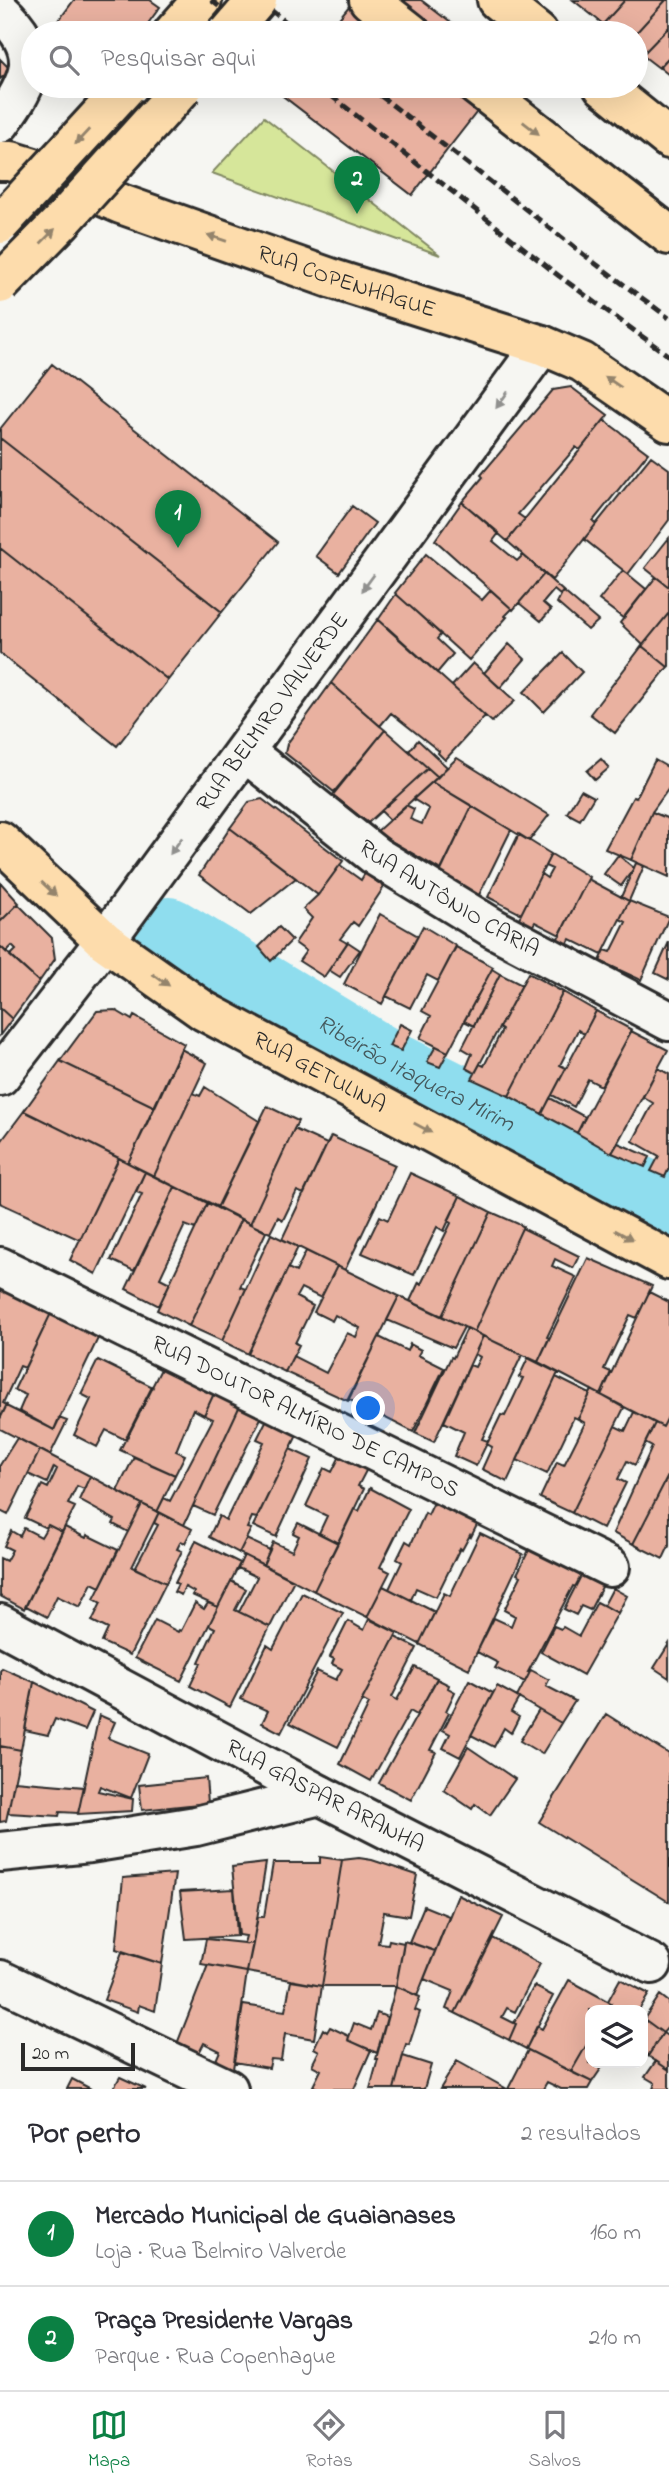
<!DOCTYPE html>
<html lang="pt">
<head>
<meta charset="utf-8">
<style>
	body { margin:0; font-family:"Indie Flower",sans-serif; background:#f7f7f7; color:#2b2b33 }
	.controls { position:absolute; right:21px; bottom:21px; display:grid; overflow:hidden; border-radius:14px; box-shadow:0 7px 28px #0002 }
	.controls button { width:63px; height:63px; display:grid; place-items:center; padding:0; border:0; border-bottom:2px solid #e1e1e2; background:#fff; color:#2b2b33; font:35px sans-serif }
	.scale { position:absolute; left:21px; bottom:18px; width:114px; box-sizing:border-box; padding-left:7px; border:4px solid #2b2b2b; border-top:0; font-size:19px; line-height:24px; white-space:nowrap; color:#2b2b2b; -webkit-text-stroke:5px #f6f6f2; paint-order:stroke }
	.you { position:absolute; left:369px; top:1409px; width:24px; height:24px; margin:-18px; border:5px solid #fff; border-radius:50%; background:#1a73e8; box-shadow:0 0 0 10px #1a73e833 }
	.badge { display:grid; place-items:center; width:46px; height:46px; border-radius:50%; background:#0b8043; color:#fff; font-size:23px; font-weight:700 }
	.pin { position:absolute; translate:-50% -58px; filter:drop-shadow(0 2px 4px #0008) }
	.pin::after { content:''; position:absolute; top:37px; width:24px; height:21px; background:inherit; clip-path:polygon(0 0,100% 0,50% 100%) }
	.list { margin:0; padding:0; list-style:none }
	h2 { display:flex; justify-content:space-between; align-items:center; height:91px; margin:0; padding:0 28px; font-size:30px }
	h2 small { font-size:23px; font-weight:400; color:#7c7c81 }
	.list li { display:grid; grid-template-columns:46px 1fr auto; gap:21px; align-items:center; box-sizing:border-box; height:105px; padding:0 28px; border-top:2px solid #e1e1e2 }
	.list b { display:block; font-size:26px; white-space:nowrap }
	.list p { margin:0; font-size:23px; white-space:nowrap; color:#7c7c81 }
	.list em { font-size:23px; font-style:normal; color:#7c7c81 }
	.icon { flex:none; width:38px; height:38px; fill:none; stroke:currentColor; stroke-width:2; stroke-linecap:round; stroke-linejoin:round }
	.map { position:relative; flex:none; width:669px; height:2089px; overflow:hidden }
	.search { position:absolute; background:#fff; box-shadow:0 7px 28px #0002; left:21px; right:21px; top:21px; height:77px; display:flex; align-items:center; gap:18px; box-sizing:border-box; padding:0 24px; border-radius:38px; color:#7c7c81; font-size:26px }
	.sheet { height:301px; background:#fff }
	nav { display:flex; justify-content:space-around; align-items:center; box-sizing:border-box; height:98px; border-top:2px solid #e1e1e2; background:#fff; font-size:19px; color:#7c7c81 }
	nav a { display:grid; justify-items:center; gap:4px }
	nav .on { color:#0b8043 }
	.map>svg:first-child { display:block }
</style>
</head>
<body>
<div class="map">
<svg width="669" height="2089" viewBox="0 0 669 2089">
	<rect width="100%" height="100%" fill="#f6f6f2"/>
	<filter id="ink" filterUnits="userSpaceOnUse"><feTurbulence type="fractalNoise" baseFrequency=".0143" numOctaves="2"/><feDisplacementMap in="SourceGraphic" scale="14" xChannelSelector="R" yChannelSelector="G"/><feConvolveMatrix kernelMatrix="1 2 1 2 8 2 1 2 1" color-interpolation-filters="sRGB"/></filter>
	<g filter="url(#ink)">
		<path fill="#d6e69a" stroke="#808862" stroke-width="2" d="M264,117L440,255L212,173Z"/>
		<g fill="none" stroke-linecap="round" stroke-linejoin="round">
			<path stroke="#8fddee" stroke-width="68" id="s1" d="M169,931L389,1064L669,1205"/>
		</g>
		<path fill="#e9b1a0" stroke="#2b2b2b" stroke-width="2" d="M74,0H150L160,7L141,33H53L51,31Z
			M354,0H421L464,33H327Z
			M573,0H625L603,24Z
			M625,0H666L636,33H617L604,23Z
			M666,0H669V27L642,55L636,49V33Z
			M669,27V57L659,68L642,55Z
			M669,57V75L659,67Z
			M0,59L11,70L0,79Z
			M285,86H497L412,195L279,93Z
			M52,364L278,542L222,612L0,438V429Z
			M571,387L608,415L580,450L576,447L518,514L525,519L507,541L462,502L483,477L481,475L553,390Z
			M604,420L648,453L593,521L596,524L552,580L507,541Z
			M0,438L222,612L168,680L0,548Z
			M651,456L669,469V520L628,574L584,539Z
			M462,502L499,533L493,541L517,561L523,555L544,574L513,610L435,540Z
			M352,506L375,523L339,573L316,556Z
			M669,538V587L645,568Z
			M0,548L168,680L117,746L0,653Z
			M426,554L482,600L491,590L512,609L505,616L507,617L469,660L395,593Z
			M623,570L646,589L623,618L599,600Z
			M544,574L563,591L560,595L554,590L543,603L551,610L541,621L519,603Z
			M656,577L669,587V613L643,645L620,623Z
			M563,591L598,621L588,630L557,603Z
			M396,594L441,634L437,639L453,654L437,673L378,620Z
			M669,613V666L668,667L642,646Z
			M378,619L485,716L445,760L438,753L439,751L391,713L380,726L331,683Z
			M509,644L525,659L500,688L484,673Z
			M642,646L668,667L615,733L590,714Z
			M563,653L582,672L544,712L524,692Z
			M473,663L515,701L492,722L452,686Z
			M331,683L385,730L334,792L285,753L287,744Z
			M385,730L428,768L368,823L333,795Z
			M418,740L447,767L438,777L409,751Z
			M457,758L549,815L529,841L432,782Z
			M601,759L609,768L595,780L587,771Z
			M655,760L669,768V788L652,812L631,860L605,849L633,797L636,798Z
			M428,768L438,777L390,820L381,811Z
			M432,782L472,806L441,870L376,832L406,805L414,809L410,819L422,824L429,809L413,799Z
			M581,790L594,797L580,820L567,813Z
			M262,799L343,861L318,895L230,828L249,802Z
			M472,806L511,830L478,897L440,873Z
			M652,812L669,819V877L631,860Z
			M230,828L296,878L251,914L199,875Z
			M519,834L551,854L521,914L488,897Z
			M551,854L589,877L560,935L535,922L532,927L518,920L541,874L547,878L552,869L545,866Z
			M618,855L634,868L621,886L604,874Z
			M636,863L644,866L629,901L621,897Z
			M340,865L361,880L365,873L384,887L358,926L353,922L340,939L347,943L324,977L299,961L306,951L295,943L312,918L303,909L318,895Z
			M588,879L629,901L602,955L570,939L567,945L557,940Z
			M0,882L19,903L0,922Z
			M629,901L669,917L641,980L600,961L605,950L611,952L626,922L620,919Z
			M18,904L52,938L55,959L39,982L10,956L16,950L12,946L6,952L0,946V922Z
			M380,914L418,936L382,1004L344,984Z
			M423,926L456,946L438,981L427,975L410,1008L386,996Z
			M279,927L292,940L271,961L259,947Z
			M348,942L360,950L340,977L329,970Z
			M669,942V980L655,973Z
			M0,946L39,982L12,1019L0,1008Z
			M456,947L493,967L448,1052L420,1038L431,1016L422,1011Z
			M492,969L500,974L474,1026L464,1021Z
			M528,973L563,992L509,1096L472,1079L480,1064L484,1066L502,1030L499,1028Z
			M500,974L522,985L475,1073L466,1068L472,1054L462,1048Z
			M563,992L596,1011L584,1034L578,1030L560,1065L566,1068L542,1114L509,1096Z
			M0,1008L12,1019L0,1035Z
			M115,1010L132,1020L134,1016L184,1044L155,1107L60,1061L97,1011Z
			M596,1011L632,1030L601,1086L588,1079L574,1107L552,1095Z
			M400,1024L412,1030L401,1051L389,1046Z
			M631,1031L668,1050L612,1153L577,1133Z
			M436,1046L448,1052L440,1067L427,1062Z
			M181,1049L207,1063L154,1176L128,1163Z
			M60,1061L155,1107L128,1163L24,1111Z
			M658,1068L669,1074V1168L665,1177L651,1171L659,1156L633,1141L653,1103L643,1097Z
			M205,1087L259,1121L217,1208L154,1176L193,1093L200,1096Z
			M550,1098L585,1117L577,1133L542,1114Z
			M267,1106L298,1121L250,1224L217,1208Z
			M24,1111L119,1158L80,1240L0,1203V1143Z
			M294,1129L327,1144L304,1194L297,1191L283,1220L278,1217L270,1233L250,1224Z
			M331,1136L395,1165L345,1270L282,1239Z
			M618,1143L650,1157L645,1167L612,1153Z
			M119,1158L145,1172L96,1274L70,1260Z
			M145,1172L175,1187L134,1271L111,1260L142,1194L136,1192Z
			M410,1173L460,1196L444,1231L437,1227L414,1275L362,1253L380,1216L388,1220Z
			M175,1187L208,1202L195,1229L185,1225L160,1278L170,1283L159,1306L126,1289Z
			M460,1196L491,1212L442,1316L410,1301L419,1282L421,1284L451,1223L448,1221Z
			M208,1202L241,1219L189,1326L157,1310Z
			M491,1212L523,1226L474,1332L442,1316Z
			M241,1219L266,1232L240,1287L246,1289L222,1341L189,1326Z
			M522,1228L579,1256L573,1268L555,1259L552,1266L576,1277L547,1337L549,1338L538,1362L474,1332Z
			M271,1234L298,1247L248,1354L222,1341Z
			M306,1251L337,1266L321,1298L301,1288L296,1297L313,1306L295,1343L299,1345L285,1372L248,1354L288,1268L296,1272Z
			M588,1258L652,1286L637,1318L630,1315L604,1369L611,1372L601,1395L538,1362Z
			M337,1266L399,1296L348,1401L285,1372L293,1356L326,1373L347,1333L356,1337L360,1328L335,1315L332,1321L314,1312Z
			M0,1280L54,1307L25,1368L20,1366L3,1403L7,1405L0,1419Z
			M649,1292L669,1302V1415L663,1427L601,1395Z
			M399,1296L464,1327L453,1348L387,1320Z
			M54,1307L102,1330L54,1430L19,1411L26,1395L14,1390Z
			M467,1328L483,1336L434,1442L415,1433L451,1357L453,1358Z
			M483,1336L522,1355L482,1439L488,1441L476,1466L454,1456L464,1432L444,1422L470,1365L475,1367L480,1357L475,1354Z
			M379,1337L407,1351L410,1344L421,1350L418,1355L444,1368L413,1432L348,1399Z
			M528,1358L558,1373L507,1482L482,1469L492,1447L487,1444L501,1415L505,1416L523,1378L519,1377Z
			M98,1360L153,1387L126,1440L106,1430L97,1447L74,1435L91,1399L81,1394Z
			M165,1361L217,1387L204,1415L193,1409L176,1451L185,1455L175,1475L120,1450Z
			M556,1377L590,1394L578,1419L574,1417L547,1474L517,1460Z
			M217,1387L243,1399L184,1525L157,1512L164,1498L170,1501L213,1419L204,1415Z
			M592,1390L624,1408L572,1513L540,1498L557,1462L564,1465L585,1423L578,1419Z
			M243,1399L265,1410L213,1515L193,1506Z
			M6,1406L54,1430L59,1418L67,1421L50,1455L0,1429V1419Z
			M634,1412L655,1423L635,1465L627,1461L618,1479L626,1483L603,1529L572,1513L615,1426L625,1431Z
			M269,1415L299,1431L257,1518L252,1517L247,1528L251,1529L239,1553L209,1537L219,1516L226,1520L264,1442L257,1439Z
			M669,1415V1474L633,1544L613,1533L652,1447L645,1443L655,1423L663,1427Z
			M17,1438L40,1450L8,1515L0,1511V1465Z
			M290,1449L312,1459L276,1537L253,1526Z
			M40,1450L90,1476L84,1489L77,1486L68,1504L75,1507L62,1532L48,1525L46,1528L25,1518L42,1485L48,1488L57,1469L54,1467L47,1483L28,1474Z
			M342,1452L369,1465L358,1486L364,1489L338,1543L319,1533L327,1516L306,1506L324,1468L332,1472Z
			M134,1457L175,1475L157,1512L117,1491Z
			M669,1474V1546L663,1559L633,1544Z
			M90,1476L142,1504L128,1532L113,1524L115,1520L79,1500Z
			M370,1488L409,1509L380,1567L390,1572L367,1617L314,1591L354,1509L359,1511Z
			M436,1498L480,1519L471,1537L470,1535L462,1550L460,1548L436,1597L416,1588L411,1600L389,1589L402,1562L397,1559L406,1541L411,1544L425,1513L428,1515Z
			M142,1504L159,1512L132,1567L166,1583L130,1655L102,1642L108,1629L92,1621L101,1603L94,1599Z
			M159,1512L192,1529L185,1543L181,1541L177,1549L182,1551L166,1583L135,1568L158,1525L154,1523Z
			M298,1523L338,1543L314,1591L263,1565L273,1542L292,1551L299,1536L293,1533Z
			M48,1525L62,1532L24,1609L0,1596V1558L6,1561L12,1550L4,1546L11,1531L20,1536L24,1528L41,1537Z
			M65,1527L86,1538L87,1535L118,1550L100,1587L92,1583L80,1607L57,1596L47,1617L26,1606Z
			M480,1533L523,1554L469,1669L419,1644L444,1593L450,1596Z
			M246,1539L270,1550L263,1565L239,1553Z
			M196,1541L240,1563L218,1607L192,1595L194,1592L185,1587L181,1595L174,1592L178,1584L175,1583Z
			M532,1544L583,1572L575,1587L573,1586L528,1672H530L525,1682L495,1668L498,1663L477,1652L494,1618L511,1626L515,1616L504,1610L521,1576L517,1574Z
			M244,1555L294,1580L270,1627L239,1612L257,1577L238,1568Z
			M583,1572L604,1583L590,1610L581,1606L576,1615L564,1609Z
			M231,1581L246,1589L235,1610L270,1627L230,1707L190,1686L201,1663L199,1662L215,1628L209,1625Z
			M383,1586L435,1612L419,1644L367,1617Z
			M613,1588L627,1596L618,1613L604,1605Z
			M302,1593L343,1613L281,1733L262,1723L268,1711L241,1699L267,1645L273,1649Z
			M597,1602L618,1613L583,1675L541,1652L554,1626L561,1629L563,1627L579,1636Z
			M195,1603L204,1609L208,1603L218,1607L181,1681L135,1658L155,1620L178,1632L179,1630L181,1631Z
			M369,1619L397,1633L338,1747L290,1723L317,1671L336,1680L342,1669L332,1664L334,1659L330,1657L348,1621L364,1630Z
			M395,1637L417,1648L392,1697L397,1700L415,1667L437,1678L417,1715L410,1711L371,1781L340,1764L369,1704L362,1700Z
			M669,1644V1678L654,1668Z
			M2,1668L34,1682L21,1750L0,1746V1671Z
			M531,1670L549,1680L546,1686L575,1701L561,1723L517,1697Z
			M437,1679L449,1685L448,1688L455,1692L446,1711L449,1713L430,1750L436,1752L411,1800L379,1783Z
			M469,1680L493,1693L460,1757L443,1748L450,1734L443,1730Z
			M34,1682L93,1712L85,1730L55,1719L48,1735L25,1730Z
			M497,1686L519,1698L511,1712L519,1717L511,1733L504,1728L494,1747L471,1735Z
			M539,1710L561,1723L542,1754L520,1741Z
			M606,1714L669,1754V1902L539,1822Z
			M99,1715L115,1722L108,1738L148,1754L131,1798L100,1786L98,1791L133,1799L132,1811L78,1814Z
			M0,1746L21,1750L6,1821L0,1822Z
			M468,1747L515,1779L490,1815L475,1804L472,1809L444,1790Z
			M206,1778L208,1803L142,1810L139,1785Z
			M14,1781L84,1787L78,1813L60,1812L59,1816L8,1813Z
			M320,1857L342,1860L322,1986L247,1972L258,1917H264L273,1863H320Z
			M359,1858L372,1860L417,1875L409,1916L384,1912L378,1943L388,1944L389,1940L404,1943L396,1986H322L342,1860Z
			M266,1863L253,1944L244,1943L246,1936L239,1935L232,1867Z
			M175,1874L162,1964L116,1949L123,1878Z
			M234,1889L237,1936L186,1939L180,1892Z
			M458,1895L503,1917L455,2013L446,2009L453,1991L424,1979Z
			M424,1906L449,1916L435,1951L409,1942Z
			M493,1938L540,1964L515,2012L507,2008L502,2017L516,2024L509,2040L455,2013Z
			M206,1939L253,1944L247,1972L201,1964Z
			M404,1941L435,1951L417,1996L396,1986Z
			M122,1952L162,1964L155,2011L139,2005L138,2012L104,2000Z
			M208,1965L247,1972L232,2076L213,2067L220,2051L204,2043L196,2059L175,2049Z
			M620,1979L649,1994L639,2010H607L611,2003L608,2001Z
			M569,1980L611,2003L607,2010H590V2039L571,2072L526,2049L537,2026L542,2029Z
			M291,1981L322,1986L314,2039L285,2034L281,2060L271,2059L269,2068L234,2062L243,2005L285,2011Z
			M396,1986L420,1997L415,2010L420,2012L409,2045L406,2044L394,2089H370L378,2059H376Z
			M534,1986L553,1996L526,2049L509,2040L516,2024L514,2023Z
			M660,1995L669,2002V2026L663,2033L644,2019Z
			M377,2013L387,2017L377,2053L348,2040L354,2023L371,2030Z
			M644,2019L663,2033L648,2056L643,2052Z
			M330,2027L349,2036L348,2040L371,2050L354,2089H320L313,2086L321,2070L312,2065L319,2051L314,2048L323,2029L327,2032Z
			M663,2033L669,2037V2070L648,2056Z
			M590,2039V2063H605L592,2082L571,2072Z
			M528,2050L592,2082L588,2089H561L547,2082L543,2089H508Z
			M403,2056L431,2065L424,2089H394Z
			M457,2061L507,2089H440Z
			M656,2061L669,2070V2089H653L655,2083L645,2077Z
			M120,2077L146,2089H113Z
			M72,2079L91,2089H67Z"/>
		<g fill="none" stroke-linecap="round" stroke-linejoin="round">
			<defs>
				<g id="minor">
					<path d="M0,11C45,52 32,79 0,123"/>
					<path id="s2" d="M245,752L377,857L493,928L669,1021"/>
					<path id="s3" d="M0,1076L105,941L542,345"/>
					<path id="s4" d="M0,1267L610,1567"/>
					<path id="s5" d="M0,1624L320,1795L652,1964"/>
					<path d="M0,1852L90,1843L196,1826L320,1795"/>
					<path d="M0,1980L228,2089"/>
				</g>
				<g id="major">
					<path d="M369,0L411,33"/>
					<path d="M497,0L538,33"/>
					<path d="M173,33L202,0"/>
					<path d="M477,86L669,235"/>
					<path d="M603,86L669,139"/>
					<path id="s6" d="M0,161H11L50,173L121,204L333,279L542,345L582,362L669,422"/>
					<path id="s7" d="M0,841L105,941L204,1011L669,1260"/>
				</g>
			</defs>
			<use href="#minor" stroke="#2b2b2b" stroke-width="44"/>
			<use href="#major" stroke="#2b2b2b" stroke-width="44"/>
			<use href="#minor" stroke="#f6f6f2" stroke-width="38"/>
			<use href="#major" stroke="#fddcac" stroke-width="38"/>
			<path stroke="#2b2b2b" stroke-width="5" stroke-dasharray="10 5" stroke-linecap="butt" d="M211,0L253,33
				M258,0L300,33
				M319,86L559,276L669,356
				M368,86L592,261L669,318"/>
			<defs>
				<path id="major-bridge" d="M229,33L257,0
					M0,224L127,86
					M0,284L62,221L184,86"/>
			</defs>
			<use href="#major-bridge" stroke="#2b2b2b" stroke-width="44" stroke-linecap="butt"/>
			<use href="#major-bridge" stroke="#fddcac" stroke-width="38"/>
		</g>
		<defs><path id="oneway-solid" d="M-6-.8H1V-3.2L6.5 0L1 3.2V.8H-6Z" transform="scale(1.75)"/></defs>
		<g fill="#94846c">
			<use href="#oneway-solid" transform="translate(531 128) rotate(38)"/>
			<use href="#oneway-solid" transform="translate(82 137) rotate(133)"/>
			<use href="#oneway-solid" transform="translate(48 236) rotate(-45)"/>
			<use href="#oneway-solid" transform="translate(217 238) rotate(-161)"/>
			<use href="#oneway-solid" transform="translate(613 382) rotate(-146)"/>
			<use href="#oneway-solid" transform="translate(49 889) rotate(43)"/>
			<use href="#oneway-solid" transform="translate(161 980) rotate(35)"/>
			<use href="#oneway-solid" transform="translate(423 1128) rotate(28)"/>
			<use href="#oneway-solid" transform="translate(624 1235) rotate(28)"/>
		</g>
		<g fill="#90908e">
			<use href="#oneway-solid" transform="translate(502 400) rotate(126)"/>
			<use href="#oneway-solid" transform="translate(368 583) rotate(126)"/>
			<use href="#oneway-solid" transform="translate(176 846) rotate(126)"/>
		</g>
	</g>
	<g text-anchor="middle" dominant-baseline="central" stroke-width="5" stroke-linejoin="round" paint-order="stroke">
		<g font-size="23" fill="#2b2b2b" stroke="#f6f6f2">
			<text stroke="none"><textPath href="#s6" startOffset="368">RUA COPENHAGUE</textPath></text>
			<text stroke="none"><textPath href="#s3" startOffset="455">RUA BELMIRO VALVERDE</textPath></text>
			<text stroke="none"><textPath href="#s2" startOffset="252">RUA ANTÔNIO CARIA</textPath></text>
			<text stroke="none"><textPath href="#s7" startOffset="397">RUA GETULINA</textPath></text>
			<text stroke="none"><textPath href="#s4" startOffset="340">RUA DOUTOR ALMÍRIO DE CAMPOS</textPath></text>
			<text stroke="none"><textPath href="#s5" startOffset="368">RUA GASPAR ARANHA</textPath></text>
		</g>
		<g font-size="24" font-style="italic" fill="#44585c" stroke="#f6f6f2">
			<text stroke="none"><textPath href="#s1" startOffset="285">Ribeirão Itaquera Mirim</textPath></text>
		</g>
	</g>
</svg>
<div class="controls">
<button><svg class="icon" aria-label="layers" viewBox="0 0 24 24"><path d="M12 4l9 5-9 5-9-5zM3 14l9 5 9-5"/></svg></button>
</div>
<div class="scale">20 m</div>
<div class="you"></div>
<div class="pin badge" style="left:178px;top:548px">1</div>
<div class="pin badge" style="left:357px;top:214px">2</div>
<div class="search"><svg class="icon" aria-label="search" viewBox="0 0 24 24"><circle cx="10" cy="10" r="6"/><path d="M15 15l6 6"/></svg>Pesquisar aqui</div>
</div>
<section class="sheet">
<h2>Por perto<small>2 resultados</small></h2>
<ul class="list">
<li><span class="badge">1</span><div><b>Mercado Municipal de Guaianases</b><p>Loja · Rua Belmiro Valverde</p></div><em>160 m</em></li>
<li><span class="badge">2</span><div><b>Praça Presidente Vargas</b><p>Parque · Rua Copenhague</p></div><em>210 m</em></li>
</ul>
</section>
<nav>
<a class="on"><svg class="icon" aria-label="map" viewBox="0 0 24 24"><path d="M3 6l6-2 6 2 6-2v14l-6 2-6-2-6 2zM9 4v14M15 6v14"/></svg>Mapa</a>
<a><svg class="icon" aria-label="directions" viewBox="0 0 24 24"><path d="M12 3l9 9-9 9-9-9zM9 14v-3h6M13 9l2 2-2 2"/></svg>Rotas</a>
<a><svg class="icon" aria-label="saved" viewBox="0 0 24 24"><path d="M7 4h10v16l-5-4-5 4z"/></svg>Salvos</a>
</nav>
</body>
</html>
